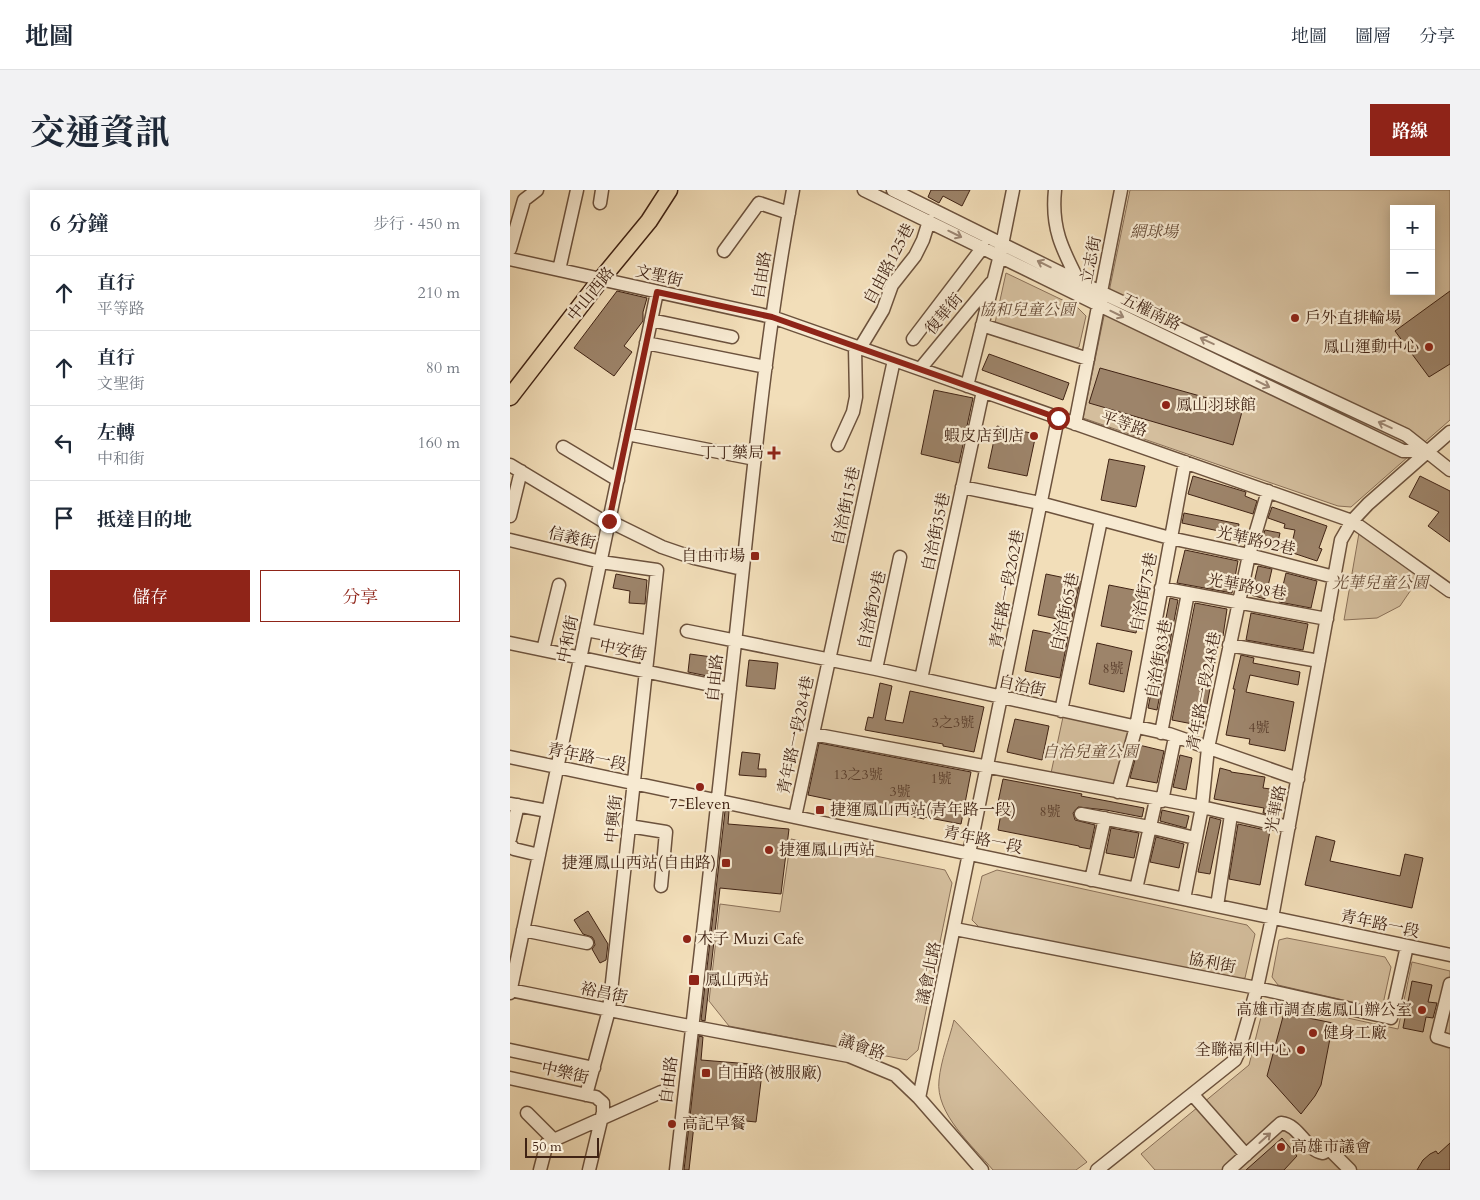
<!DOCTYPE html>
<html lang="zh-TW">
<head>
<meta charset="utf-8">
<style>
	body { margin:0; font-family:Cardo,"Noto Serif TC",serif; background:#f2f2f3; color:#1f2937 }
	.controls { position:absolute; right:15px; top:15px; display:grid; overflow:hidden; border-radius:0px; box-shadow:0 2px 12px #0003 }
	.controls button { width:45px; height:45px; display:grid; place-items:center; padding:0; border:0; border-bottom:1px solid #e0e1e3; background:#fff; color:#1f2937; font:25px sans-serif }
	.scale { position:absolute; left:15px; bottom:12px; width:74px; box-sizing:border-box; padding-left:5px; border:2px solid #402314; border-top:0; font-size:14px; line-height:18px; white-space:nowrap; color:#402314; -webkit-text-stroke:4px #f7ead2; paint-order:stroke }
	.stop { position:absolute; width:15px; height:15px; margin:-11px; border:4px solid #8f2418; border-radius:50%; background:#fff }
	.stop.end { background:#8f2418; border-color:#fff; box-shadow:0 1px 5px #0008 }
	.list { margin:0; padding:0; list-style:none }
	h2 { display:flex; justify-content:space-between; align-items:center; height:65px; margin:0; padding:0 20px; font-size:21px }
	h2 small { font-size:16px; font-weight:400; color:#747a83 }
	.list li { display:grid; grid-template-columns:32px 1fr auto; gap:15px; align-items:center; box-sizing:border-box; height:75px; padding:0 20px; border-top:1px solid #e0e1e3 }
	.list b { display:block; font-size:19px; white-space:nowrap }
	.list p { margin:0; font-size:16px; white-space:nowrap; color:#747a83 }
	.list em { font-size:16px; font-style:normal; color:#747a83 }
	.actions { display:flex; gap:10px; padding:15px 20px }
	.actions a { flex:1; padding:11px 0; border:1px solid #8f2418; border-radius:0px; text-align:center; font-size:18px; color:#8f2418 }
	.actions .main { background:#8f2418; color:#fff }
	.icon { flex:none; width:28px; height:28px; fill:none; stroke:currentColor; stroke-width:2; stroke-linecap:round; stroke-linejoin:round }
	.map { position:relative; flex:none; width:940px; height:980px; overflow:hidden; border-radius:0px }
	header { display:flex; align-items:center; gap:30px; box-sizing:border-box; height:70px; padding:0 25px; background:#fff; border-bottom:1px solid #e0e1e3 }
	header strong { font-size:24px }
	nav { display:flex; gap:28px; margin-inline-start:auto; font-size:18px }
	.intro { display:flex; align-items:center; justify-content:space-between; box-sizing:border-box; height:120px; padding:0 30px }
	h1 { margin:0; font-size:35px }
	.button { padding:12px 22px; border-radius:0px; background:#8f2418; color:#fff; font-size:18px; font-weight:700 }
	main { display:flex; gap:30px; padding:0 30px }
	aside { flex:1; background:#fff; border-radius:0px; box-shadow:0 2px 12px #0003 }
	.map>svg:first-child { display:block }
</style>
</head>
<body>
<header>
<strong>地圖</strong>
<nav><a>地圖</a><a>圖層</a><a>分享</a></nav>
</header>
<div class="intro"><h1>交通資訊</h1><a class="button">路線</a></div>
<main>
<aside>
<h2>6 分鐘<small>步行 · 450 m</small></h2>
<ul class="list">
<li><svg class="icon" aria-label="ahead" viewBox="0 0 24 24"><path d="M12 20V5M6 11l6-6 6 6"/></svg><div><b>直行</b><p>平等路</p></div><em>210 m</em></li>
<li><svg class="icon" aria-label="ahead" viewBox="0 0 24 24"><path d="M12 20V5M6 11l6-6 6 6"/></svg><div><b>直行</b><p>文聖街</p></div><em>80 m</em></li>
<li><svg class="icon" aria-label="left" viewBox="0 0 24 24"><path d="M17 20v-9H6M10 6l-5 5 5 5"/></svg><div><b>左轉</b><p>中和街</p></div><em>160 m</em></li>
<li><svg class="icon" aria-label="arrive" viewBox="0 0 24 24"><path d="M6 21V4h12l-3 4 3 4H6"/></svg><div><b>抵達目的地</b></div></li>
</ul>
<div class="actions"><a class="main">儲存</a><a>分享</a></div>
</aside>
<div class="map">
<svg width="940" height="980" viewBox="0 0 940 980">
	<rect width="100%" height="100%" fill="#f2deb9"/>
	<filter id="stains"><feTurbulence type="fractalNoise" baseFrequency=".004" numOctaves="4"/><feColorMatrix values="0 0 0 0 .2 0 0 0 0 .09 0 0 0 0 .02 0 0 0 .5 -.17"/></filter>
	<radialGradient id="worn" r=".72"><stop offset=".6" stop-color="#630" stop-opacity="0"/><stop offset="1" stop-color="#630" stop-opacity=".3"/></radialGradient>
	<path fill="#d4be9d" stroke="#8a7058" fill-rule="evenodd" d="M620,0H940V230L841,317L828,316L573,228ZM884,19H921V101H884Z
		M496,83L567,117L576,126L569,157L559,160L485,133Z
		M849,343L911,385L890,416L867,428L834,430Z
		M553,527L619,540L607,597L541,583Z
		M281,649L435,680L442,693L408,860L397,870L219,836L199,811L210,714L270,722Z
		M487,680L737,735L745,744L735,788L726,790L471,739L462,730L472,686Z
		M777,748L875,767L881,777L873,814L868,818L768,795L762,787L769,750Z
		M902,772L940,781V980H645L631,964L739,875L753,819L764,812L888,839Z
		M444,830L577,972L566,980H483C463,956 425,924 429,890C431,870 439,850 444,830Z"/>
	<path fill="#9d846a" stroke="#402314" d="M421,0H460L452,16L433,6L429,13L418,7Z
		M107,101L137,108L133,122V131L114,156L122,162L104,186L64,158Z
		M940,101V174L919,187L885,141Z
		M479,164L559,193L553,210L472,180Z
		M590,178L733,218L723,255L579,213Z
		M424,200L463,208L449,273L411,264Z
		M487,236L526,244L517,286L478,278Z
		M599,269L635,276L626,317L591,310Z
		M683,286L736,302L735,306L747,311L743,324L678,304Z
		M910,286L940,301V352L918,336L929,322L899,307Z
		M762,317L817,336L809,358L812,359L807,371L780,362L785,340L774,338L775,334L758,328Z
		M674,323L729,334L727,345L672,333Z
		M755,340L770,343L767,357L751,352Z
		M675,360L728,371L722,403L667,393Z
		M748,376L762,379L755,409L741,405Z
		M776,383L807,391L801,418L769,412Z
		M106,384L137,390L135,414L119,413L120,401L103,398Z
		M536,384L570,391L561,432L528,425Z
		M599,395L634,402L626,443L591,436Z
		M660,408L668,410L647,520L638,518Z
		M685,413L717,419L713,446L710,445L693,536L662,530Z
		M741,423L798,434L793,460L736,450Z
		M523,440L558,447L550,488L515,481Z
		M587,453L622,461L614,502L579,494Z
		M180,464L209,468L207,488L178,482Z
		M731,465L744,468L743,473L790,482L788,495L740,485L736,502L784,512L775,561L739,554L740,549L716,545L725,499H723Z
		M239,470L268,473L265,499L236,496Z
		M370,493L382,496L375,530L393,533L400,501L474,517L464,562L433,556V554L355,540L358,527L363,528Z
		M505,529L539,536L532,570L497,562Z
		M309,553L461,582L451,634L414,627V629L298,605Z
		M629,555L654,561L647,593L620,588Z
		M232,562L250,564L248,579H256V587L229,585Z
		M670,565L682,568L676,600L663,597Z
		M710,578L721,581V582L755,587L753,598L768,600L764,625L753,623L754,618L704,609Z
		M493,589L572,604L571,606L634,618L632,627L596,620L568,617L563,623L565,630L585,635L580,659L569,657V656L488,640L492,618L487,617Z
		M652,620L679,626L676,638L650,631Z
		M215,621H219L218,634L279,639L271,704L210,698L195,831L191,830Z
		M700,627L711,630L700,684L688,682Z
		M728,634L760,641L750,695L719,689Z
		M601,638L629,643L624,668L596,663Z
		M806,646L825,651L820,671L890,686L895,664L913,668L902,718L795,695Z
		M646,647L674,654L669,678L640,672Z
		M78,721L98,754L96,770L90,773L82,759L85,755L84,750L82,747L73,744L64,730Z
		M902,791L922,795L918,812L927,813L923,828L916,827L913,842L893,838Z
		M774,823L823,833L811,895L805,906L791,924L757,886Z
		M189,846L193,847L191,870L253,875L246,932L185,926L179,980H174Z
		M772,948L787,966L774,980H736Z
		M940,953V980H907L913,970L920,964L926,961L928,964Z"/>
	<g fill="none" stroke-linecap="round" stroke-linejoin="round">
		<defs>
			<path id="minor" d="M354,0L589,115L893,261H916
				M383,0L569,92L896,245L940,280
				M545,0C541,38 552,59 569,92
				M90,13L92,0
				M0,59L14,10L27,0
				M214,61L249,13L279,23
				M0,69L262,127L842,331L940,401
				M49,80L67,0
				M141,130L222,147
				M472,135L578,169
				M403,149L473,57
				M136,153L256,177
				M350,158L373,120L382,95L405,66L413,50L419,31
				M410,179L481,93
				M457,196L490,65L503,0
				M565,234L611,0
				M117,244L245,269
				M328,255L343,222L346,207L345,157
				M53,257L108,290
				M0,275L98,334
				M452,297L530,313L660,348L739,365L824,387
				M0,326L11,281
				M99,331L152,357L184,368L232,379
				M0,350L91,372L147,380L99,820L76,905
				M651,398L817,429
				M76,440L139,452
				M177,441L366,479L659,544L788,589
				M0,453L220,499
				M719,455L809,471
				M33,460L49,395
				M366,479L390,367
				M411,489L473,201
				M551,521L591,330
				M651,543L678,403
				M303,544L692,617L779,637
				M0,567L940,765
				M608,602L626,537L675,272
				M652,611L665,547
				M0,614L38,621
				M571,624L639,637L685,648
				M285,627L384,170
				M119,636L156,642L151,696
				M0,649L8,615
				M0,654L4,659L29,665
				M581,690L595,628
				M626,699L646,610
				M674,709L692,617L698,558L739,365L758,301
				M707,716L721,625
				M445,739L747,798L881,828L897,756
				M13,740L77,753
				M940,794L927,847L940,851
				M0,800L174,835L339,866L385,885L409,908L472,980
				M0,803L147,102
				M0,860L84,878
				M0,888L86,907L93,913V922L79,980
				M683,905L736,965
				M409,908L548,228
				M17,923L44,950
				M30,980L37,953L151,902
				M166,980C185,807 206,635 224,462C241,308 254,153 283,0
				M587,980L725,870L729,861L747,798L762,728L831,350L842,331L858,314L940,242
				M719,980L771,933C790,935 795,960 813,963L819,960L821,961L840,980"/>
			<path id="major" d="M0,207L88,93L139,31L159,0"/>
		</defs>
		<use href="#minor" stroke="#6c523d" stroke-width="15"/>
		<use href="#major" stroke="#402314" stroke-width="19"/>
		<use href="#minor" stroke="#f7ead2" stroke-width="12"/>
		<use href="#major" stroke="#f2deb9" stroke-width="16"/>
	</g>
	<defs><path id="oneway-shaft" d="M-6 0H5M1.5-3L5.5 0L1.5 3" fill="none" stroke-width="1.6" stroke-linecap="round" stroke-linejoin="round" transform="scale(1.25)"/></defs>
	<g stroke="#9c8673">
		<use href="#oneway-shaft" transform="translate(445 44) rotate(26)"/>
		<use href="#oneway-shaft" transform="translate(534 74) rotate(-154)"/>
		<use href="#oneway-shaft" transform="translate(607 124) rotate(26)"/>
		<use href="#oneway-shaft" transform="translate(697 151) rotate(-155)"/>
		<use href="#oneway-shaft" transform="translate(753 194) rotate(26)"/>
		<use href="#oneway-shaft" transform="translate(875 235) rotate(-155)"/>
		<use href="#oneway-shaft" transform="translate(755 948) rotate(-42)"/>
	</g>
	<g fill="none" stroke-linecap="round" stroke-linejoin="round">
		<path stroke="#8f2418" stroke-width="6" d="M99,331L147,102L262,127L548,228"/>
	</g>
	<g fill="#8f2418" stroke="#f7ead2" stroke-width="2">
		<circle cx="785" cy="128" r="5"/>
		<circle cx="919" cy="157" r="5"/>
		<circle cx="656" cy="215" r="5"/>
		<circle cx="524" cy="246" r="5"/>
		<path d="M261.5 255.5h5v5h5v5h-5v5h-5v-5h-5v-5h5z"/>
		<rect x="240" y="361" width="10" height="10" rx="2.5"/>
		<circle cx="190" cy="597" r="5"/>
		<rect x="305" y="615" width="10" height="10" rx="2.5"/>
		<circle cx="259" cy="660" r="5"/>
		<rect x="211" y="668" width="10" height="10" rx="2.5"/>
		<circle cx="177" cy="749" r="5"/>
		<rect x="178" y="784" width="12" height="12" rx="2.5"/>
		<circle cx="912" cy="820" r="5"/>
		<circle cx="803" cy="843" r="5"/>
		<circle cx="791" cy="860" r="5"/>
		<rect x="191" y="878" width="10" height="10" rx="2.5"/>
		<circle cx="162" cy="934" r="5"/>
		<circle cx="771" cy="957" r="5"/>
	</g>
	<g text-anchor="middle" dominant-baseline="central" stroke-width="4.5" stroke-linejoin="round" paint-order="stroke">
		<g font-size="14" fill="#573b2a">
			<text x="603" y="478">8號</text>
			<text x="443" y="532">3之3號</text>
			<text x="749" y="537">4號</text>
			<text x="348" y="584">13之3號</text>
			<text x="431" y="588">1號</text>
			<text x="390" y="601">3號</text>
			<text x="540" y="621">8號</text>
		</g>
		<g font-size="16" font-style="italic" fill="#654a36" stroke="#f7ead2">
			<text x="644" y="42">網球場</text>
			<text x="517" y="120">協和兒童公園</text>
			<text x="870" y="393">光華兒童公園</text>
			<text x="580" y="562">自治兒童公園</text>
		</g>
		<g font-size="16" fill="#402314" stroke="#f7ead2">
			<text transform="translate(581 70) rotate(-79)">立志街</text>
			<text transform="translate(379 74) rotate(-62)">自由路125巷</text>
			<text transform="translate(252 85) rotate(-81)">自由路</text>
			<text transform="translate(149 86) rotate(13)">文聖街</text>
			<text transform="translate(81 104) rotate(-51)">中山西路</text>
			<text transform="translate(641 122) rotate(26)">五權南路</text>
			<text transform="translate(434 124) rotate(-50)">復華街</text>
			<text transform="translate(614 234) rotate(19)">平等路</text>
			<text transform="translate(336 316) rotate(-78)">自治街15巷</text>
			<text transform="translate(426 342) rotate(-78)">自治街35巷</text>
			<text transform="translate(62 348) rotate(13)">信義街</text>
			<text transform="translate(746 351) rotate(13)">光華路92巷</text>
			<text transform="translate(737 397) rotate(11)">光華路98巷</text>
			<text transform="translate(497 399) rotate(-79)">青年路一段262巷</text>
			<text transform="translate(634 402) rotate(-79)">自治街75巷</text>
			<text transform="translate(362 420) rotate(-78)">自治街29巷</text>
			<text transform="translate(555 422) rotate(-78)">自治街65巷</text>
			<text transform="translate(58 449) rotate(-78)">中和街</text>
			<text transform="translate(113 460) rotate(12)">中安街</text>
			<text transform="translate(649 469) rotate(-79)">自治街83巷</text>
			<text transform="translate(205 488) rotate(-84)">自由路</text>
			<text transform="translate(512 496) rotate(12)">自治街</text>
			<text transform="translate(694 501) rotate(-79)">青年路一段248巷</text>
			<text transform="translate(286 545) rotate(-78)">青年路一段284巷</text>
			<text transform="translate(77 567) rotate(12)">青年路一段</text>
			<text transform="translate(766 619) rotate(-79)">光華路</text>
			<text transform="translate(104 629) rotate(-84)">中興街</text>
			<text transform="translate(473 650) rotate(12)">青年路一段</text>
			<text transform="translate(870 734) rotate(12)">青年路一段</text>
			<text transform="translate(702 773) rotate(11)">協利街</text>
			<text transform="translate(419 783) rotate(-78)">議會北路</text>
			<text transform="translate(94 803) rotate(12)">裕昌街</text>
			<text transform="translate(352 857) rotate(18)">議會路</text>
			<text transform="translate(55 883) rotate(13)">中樂街</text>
			<text transform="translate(159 890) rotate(-83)">自由路</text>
		</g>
		<g font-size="16" fill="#402314" stroke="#f7ead2" text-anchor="start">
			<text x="795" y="128">戶外直排輪場</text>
			<text x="909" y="157" text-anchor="end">鳳山運動中心</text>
			<text x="666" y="215">鳳山羽球館</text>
			<text x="514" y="246" text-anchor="end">蝦皮店到店</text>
			<text x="254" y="263" text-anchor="end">丁丁藥局</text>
			<text x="235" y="366" text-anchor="end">自由市場</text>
			<text x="190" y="614" text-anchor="middle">7-Eleven</text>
			<text x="320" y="620">捷運鳳山西站(青年路一段)</text>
			<text x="269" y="660">捷運鳳山西站</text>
			<text x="206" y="673" text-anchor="end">捷運鳳山西站(自由路)</text>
			<text x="187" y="749">木子 Muzi Cafe</text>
			<text x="195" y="790">鳳山西站</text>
			<text x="902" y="820" text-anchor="end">高雄市調查處鳳山辦公室</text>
			<text x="813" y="843">健身工廠</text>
			<text x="781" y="860" text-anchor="end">全聯福利中心</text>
			<text x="206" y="883">自由路(被服廠)</text>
			<text x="172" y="934">高記早餐</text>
			<text x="781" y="957">高雄市議會</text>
		</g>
	</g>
	<rect width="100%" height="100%" filter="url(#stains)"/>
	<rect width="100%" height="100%" fill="url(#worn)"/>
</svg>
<div class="controls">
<button>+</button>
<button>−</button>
</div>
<div class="scale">50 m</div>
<div class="stop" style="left:548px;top:228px"></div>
<div class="stop end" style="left:99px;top:331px"></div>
</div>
</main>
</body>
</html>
